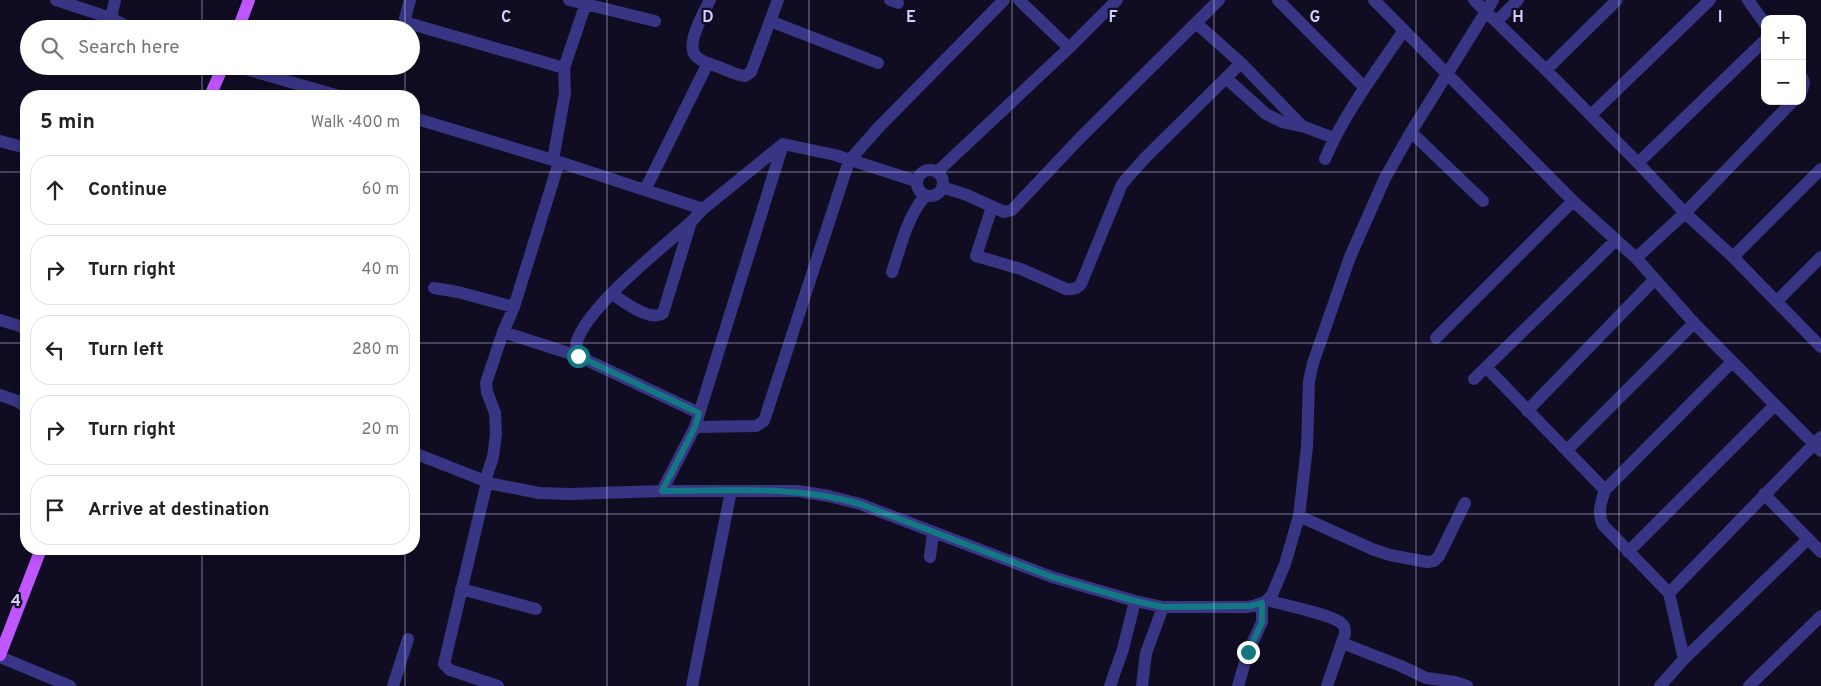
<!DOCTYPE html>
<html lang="en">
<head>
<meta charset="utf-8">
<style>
	body { margin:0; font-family:Overpass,sans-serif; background:#f2f2f2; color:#222 }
	.controls { position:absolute; right:15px; top:15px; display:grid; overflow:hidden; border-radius:10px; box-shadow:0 2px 8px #0003 }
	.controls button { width:45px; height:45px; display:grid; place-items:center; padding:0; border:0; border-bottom:1px solid #e0e0e0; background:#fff; color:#222; font:25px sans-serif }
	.stop { position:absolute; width:15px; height:15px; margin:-11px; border:4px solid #137883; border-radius:50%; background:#fff }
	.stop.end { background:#137883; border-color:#fff; box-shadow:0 1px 5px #0008 }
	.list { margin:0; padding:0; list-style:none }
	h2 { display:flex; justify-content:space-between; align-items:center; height:65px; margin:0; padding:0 20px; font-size:21px }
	h2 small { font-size:16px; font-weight:400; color:#767676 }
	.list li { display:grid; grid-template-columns:32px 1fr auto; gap:15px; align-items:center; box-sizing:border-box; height:70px; margin:0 10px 10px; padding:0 10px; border:1px solid #e0e0e0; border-radius:20px }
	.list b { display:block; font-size:19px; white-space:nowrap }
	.list em { font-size:16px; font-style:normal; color:#767676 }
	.icon { flex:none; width:28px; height:28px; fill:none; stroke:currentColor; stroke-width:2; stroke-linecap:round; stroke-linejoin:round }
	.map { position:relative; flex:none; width:1821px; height:686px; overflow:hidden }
	.search { position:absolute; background:#fff; box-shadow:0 2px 8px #0003; left:20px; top:20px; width:400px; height:55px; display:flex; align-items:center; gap:12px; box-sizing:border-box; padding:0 18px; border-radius:28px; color:#767676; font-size:19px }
	.panel { position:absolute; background:#fff; box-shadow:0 2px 8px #0003; left:20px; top:90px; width:400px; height:465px; border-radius:20px }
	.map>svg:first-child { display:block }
</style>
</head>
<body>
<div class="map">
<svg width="1821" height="686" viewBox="0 0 1821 686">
	<rect width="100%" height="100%" fill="#100d23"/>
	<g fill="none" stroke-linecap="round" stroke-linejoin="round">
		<path stroke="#383584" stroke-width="12" d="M56,0L111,18L132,29
			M410,0L405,18L408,23L564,68
			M569,0L655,21
			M710,0C704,12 686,43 695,55C699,61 709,63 716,66C725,69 735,75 745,76L751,72L778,0
			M890,0L898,3
			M1019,0L1069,48
			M1278,0L1364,87
			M1374,0L1573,201L1636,258L1694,323L1821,451
			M1474,0L1546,70L1638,163L1685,213L1733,257L1821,347
			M1748,0L1765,24
			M111,18L115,0
			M770,21L878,63
			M1497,21L1518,0
			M1196,23L1241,63L1302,126
			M235,66L339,96
			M1546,70L1617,0
			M1802,77L1804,83L1802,90
			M1227,79L1266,114L1282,122L1302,126L1334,138
			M1591,115L1710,0
			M414,118L553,160L703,209
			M1411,132L1483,201
			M0,141L26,148
			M1325,159C1345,112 1376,72 1404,30
			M553,160L565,93L564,68L587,0
			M1638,163L1765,40
			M917 183a13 13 0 1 1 26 0a13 13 0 1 1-26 0Z
			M937,172L1069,48L1117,0
			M942,187L967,195L1004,212L1012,210L1080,138L1219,0
			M645,190L708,63
			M992,207L976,256L1021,269L1066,289C1072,290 1077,289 1081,284L1122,184L1144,159L1241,63
			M1733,257L1821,169
			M1636,258L1685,213L1793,101
			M892,272C901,246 907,217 925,196
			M434,288L458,292L514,307
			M612,294C624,301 650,323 663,313L691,222
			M1777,301L1821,257
			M0,320L26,328
			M503,332L578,356L699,413
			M1436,338L1573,201
			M578,356C576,351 575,347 577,341C589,305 661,249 691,222L703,209L783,144L835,155L916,181
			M1486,367L1605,490
			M1474,379L1616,240
			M0,395L17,401L26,407
			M1527,411L1655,279
			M695,427L756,426L764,421L849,161L878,128L1004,0
			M1567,450L1694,323
			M414,453L493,484L539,493L569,494L662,491H798L829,496L860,504L1052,577L1135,601L1163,607H1248L1256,605L1265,602L1272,595L1285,564L1299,516L1307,447L1309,381L1313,363L1350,257L1385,178L1411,132L1493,0
			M485,481L493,457L496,434L495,413L487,392L486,383L503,332L514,307L559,162
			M487,482L444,664L450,670L498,686
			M662,491L695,427L783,144
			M1764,494L1821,552
			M1299,516L1372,549L1390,555L1427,562L1434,561L1439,556L1465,503
			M1628,552L1774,406
			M930,557L933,533
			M461,589L536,609
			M1669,593L1821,437
			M1267,600C1283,605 1330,614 1341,623C1345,626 1345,629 1345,634L1327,686
			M1342,643L1401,666L1426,678L1455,682L1467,686
			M0,657L70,686
			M1684,659L1669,593L1603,525C1597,512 1601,502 1605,490L1732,362
			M393,686L408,639
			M692,686L731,491
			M1110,686L1123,649L1135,601
			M1142,686L1146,653L1163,607
			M1238,686L1248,652L1262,622V603
			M1660,686L1684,659L1808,539
			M1749,686L1821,616"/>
		<path stroke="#c056ff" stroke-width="12" d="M238,29L249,0
			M210,96L223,66
			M0,655L41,549"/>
	</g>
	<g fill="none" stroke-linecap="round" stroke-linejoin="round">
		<path stroke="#137883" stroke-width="6" d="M578,356L699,413L695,427L662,491C729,491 796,485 860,504L1052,577L1135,601L1163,607L1250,606L1262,603V622L1248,652"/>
	</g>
	<path fill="none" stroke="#d4cfff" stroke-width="1" stroke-opacity="0.55" d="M202,0V29M405,0V29M607,0V686M809,0V686M1012,0V686M1214,0V686M1416,0V686M1619,0V686M202,66V96M405,66V96M0,172H26M414,172H1821M0,343H26M414,343H1821M0,514H26M414,514H1821M202,549V686M405,549V686"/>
	<g font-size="16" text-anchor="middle" font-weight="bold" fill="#d4cfff" stroke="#100d23" stroke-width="4.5" stroke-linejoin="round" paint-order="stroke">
		<text x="506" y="22">C</text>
		<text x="708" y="22">D</text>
		<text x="911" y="22">E</text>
		<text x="1113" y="22">F</text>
		<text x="1315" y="22">G</text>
		<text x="1518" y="22">H</text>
		<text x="1720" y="22">I</text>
		<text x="16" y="606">4</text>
	</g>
</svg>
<div class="controls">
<button>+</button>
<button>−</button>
</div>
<div class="stop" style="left:578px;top:356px"></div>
<div class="stop end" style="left:1248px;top:652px"></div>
<div class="search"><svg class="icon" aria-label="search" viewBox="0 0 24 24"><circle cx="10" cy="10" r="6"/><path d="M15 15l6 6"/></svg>Search here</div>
<section class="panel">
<h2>5 min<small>Walk · 400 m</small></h2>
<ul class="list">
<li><svg class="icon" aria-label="ahead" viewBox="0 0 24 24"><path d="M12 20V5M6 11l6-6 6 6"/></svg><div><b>Continue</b></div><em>60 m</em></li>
<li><svg class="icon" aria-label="right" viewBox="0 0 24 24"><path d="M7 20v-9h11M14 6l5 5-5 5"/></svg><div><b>Turn right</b></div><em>40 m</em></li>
<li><svg class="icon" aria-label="left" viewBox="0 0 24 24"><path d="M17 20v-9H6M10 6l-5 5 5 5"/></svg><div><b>Turn left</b></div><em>280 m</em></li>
<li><svg class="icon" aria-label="right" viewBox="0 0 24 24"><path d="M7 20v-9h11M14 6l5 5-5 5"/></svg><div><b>Turn right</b></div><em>20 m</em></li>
<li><svg class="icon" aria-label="arrive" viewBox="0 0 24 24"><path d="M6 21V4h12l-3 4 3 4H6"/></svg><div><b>Arrive at destination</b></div></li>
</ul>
</section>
</div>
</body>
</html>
